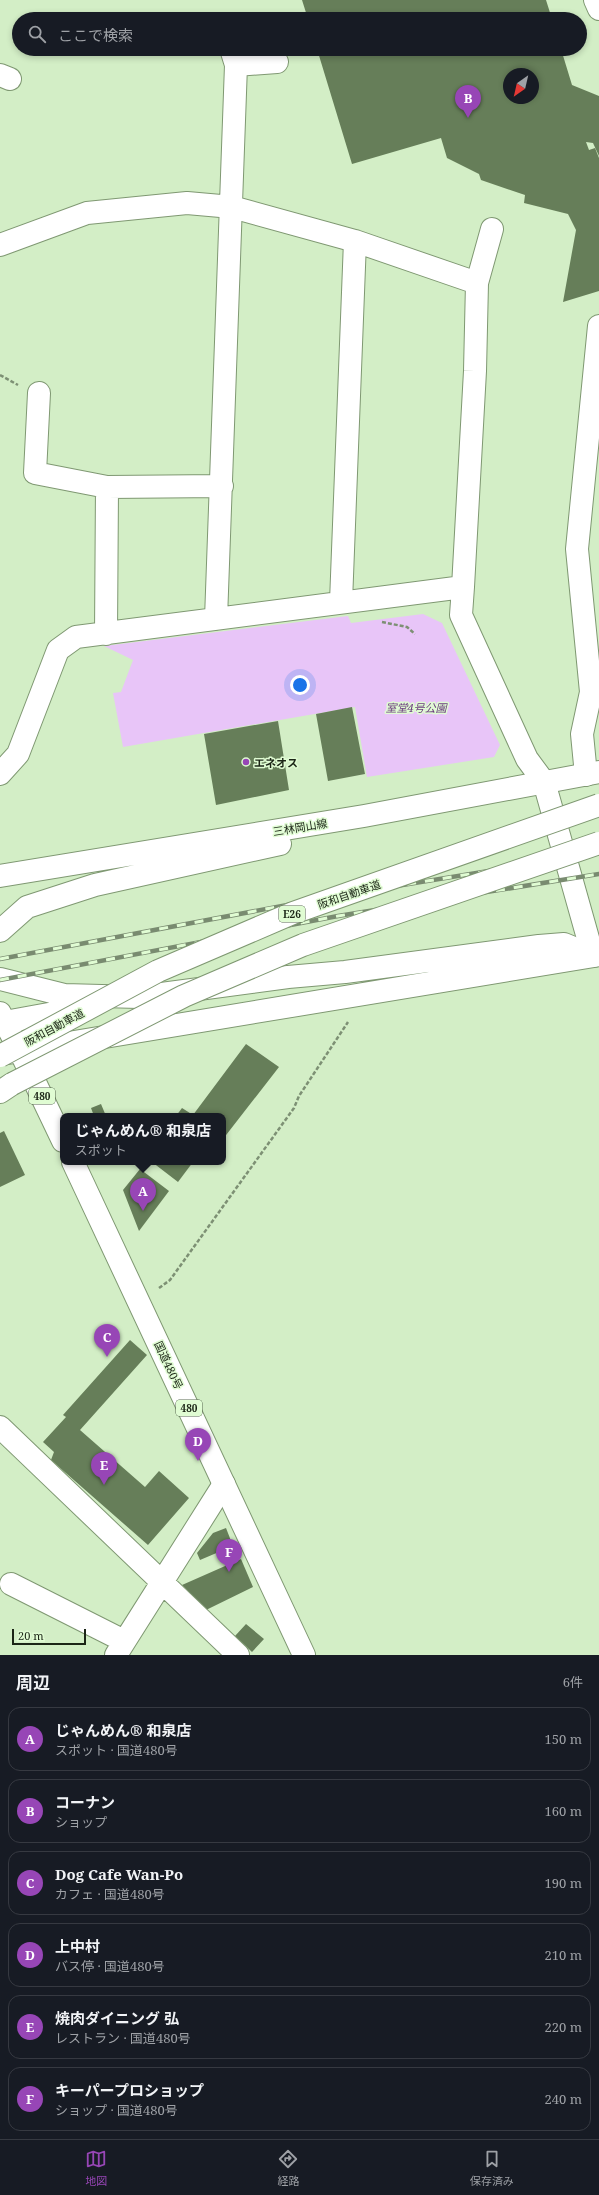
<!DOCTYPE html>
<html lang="ja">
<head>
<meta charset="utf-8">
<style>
	body { margin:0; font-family:"Noto Serif","Noto Sans JP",serif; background:#20242c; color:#f1f3f6 }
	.compass { position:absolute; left:503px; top:68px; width:36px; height:36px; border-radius:50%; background:#171b24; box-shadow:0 2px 6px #0003; rotate:214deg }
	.scale { position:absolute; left:12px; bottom:10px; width:74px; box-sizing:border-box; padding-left:4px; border:2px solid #1b2516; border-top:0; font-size:11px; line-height:14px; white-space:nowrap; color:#1b2516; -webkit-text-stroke:3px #e0fcd3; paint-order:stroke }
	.you { position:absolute; left:300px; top:685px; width:14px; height:14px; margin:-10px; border:3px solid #fff; border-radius:50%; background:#1a73e8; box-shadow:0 0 0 6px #1a73e833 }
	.badge { display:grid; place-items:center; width:26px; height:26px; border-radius:50%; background:#9746b6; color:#fff; font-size:13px; font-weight:700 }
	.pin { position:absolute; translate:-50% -33px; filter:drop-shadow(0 1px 2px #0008) }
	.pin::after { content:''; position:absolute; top:21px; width:14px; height:12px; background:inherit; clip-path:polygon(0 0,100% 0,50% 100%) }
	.popup { position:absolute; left:60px; top:1113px; width:166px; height:52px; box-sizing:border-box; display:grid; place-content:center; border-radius:8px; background:#171b24; filter:drop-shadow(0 1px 3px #0005); font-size:13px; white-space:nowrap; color:#9ea1a6 }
	.popup b { font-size:15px; color:#f1f3f6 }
	.popup::after { content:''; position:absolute; left:50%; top:100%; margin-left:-8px; border:8px solid transparent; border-top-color:#171b24 }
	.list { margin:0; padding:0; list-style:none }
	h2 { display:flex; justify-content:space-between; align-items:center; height:52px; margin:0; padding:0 16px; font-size:17px }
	h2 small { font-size:13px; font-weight:400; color:#9ea1a6 }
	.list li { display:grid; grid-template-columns:26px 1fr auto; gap:12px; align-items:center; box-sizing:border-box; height:64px; margin:0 8px 8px; padding:0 8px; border:1px solid #363941; border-radius:12px }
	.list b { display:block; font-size:15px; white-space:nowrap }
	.list p { margin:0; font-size:13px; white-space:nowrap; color:#9ea1a6 }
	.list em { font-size:13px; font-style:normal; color:#9ea1a6 }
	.icon { flex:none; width:22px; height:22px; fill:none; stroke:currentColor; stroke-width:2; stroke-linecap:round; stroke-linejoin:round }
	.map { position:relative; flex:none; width:599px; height:1655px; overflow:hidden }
	.search { position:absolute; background:#171b24; box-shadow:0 2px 6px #0003; left:12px; right:12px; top:12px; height:44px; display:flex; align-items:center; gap:10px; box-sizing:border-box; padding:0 14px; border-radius:22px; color:#9ea1a6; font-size:15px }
	.sheet { height:484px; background:#171b24 }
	nav { display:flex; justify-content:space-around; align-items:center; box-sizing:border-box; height:56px; border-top:1px solid #363941; background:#171b24; font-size:11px; color:#9ea1a6 }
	nav a { display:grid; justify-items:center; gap:2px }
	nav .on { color:#9746b6 }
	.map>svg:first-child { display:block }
</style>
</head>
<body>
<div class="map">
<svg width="599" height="1655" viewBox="0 0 599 1655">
	<rect width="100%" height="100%" fill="#d3eec6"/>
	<path fill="#e8c5f8" d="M423,614L442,623L500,745L494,757L367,777L355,707L123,747L113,693L121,692L133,660L104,646L348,616L351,623Z"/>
	<path fill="#667e59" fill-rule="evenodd" d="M302,0H546L552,19H308Z
		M317,49H561L572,85L599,96V156L593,143L586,142L589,150L595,148L599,158V291L563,302L576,230L568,214L524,203L525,195L481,180L479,174L447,158L441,138L352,164ZM509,74H533V98H509Z
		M352,707L365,774L328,781L316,714Z
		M278,721L289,790L216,805L204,734Z
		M246,1044L279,1067L223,1139V1116H176L182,1108L193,1115Z
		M101,1104L106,1116H94L91,1108Z
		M4,1131L25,1175L0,1187V1133Z
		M152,1162H193L178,1182Z
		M140,1169L169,1191L139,1231L123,1190Z
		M130,1340L147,1355L80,1430L145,1487L159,1471L189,1498L148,1545L51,1460L54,1452L43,1442L66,1417L63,1415Z
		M226,1528L233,1546L200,1560L197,1553L213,1533Z
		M241,1559L253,1587L206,1610L182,1585Z
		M246,1624L264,1639L252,1652L235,1636Z"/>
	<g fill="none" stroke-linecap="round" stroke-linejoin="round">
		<defs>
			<path id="minor" d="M595,0L599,9
				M236,65L277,62
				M0,75L10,79
				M0,245L87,213L187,203L232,207L355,241L477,283
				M39,393L35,473L107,487L222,486
				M463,587L475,371L477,283L492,229
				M341,602L355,241
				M216,619L236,65L231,49
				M106,634L107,487
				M0,774L18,754L58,650L76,637L463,587L461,615L527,759L544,782L593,956
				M586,775L582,734L591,692L577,549L599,326
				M0,1427L238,1655
				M11,1584L124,1641
				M116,1655L224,1484"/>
			<path id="major" d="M0,876L364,816L599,772
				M0,931L27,907L95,885L280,844
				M0,979L64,995L139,997L288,977L345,972L539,946L564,944L593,956
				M0,1023L87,1007
				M8,1053L599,955"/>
			<path id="highway" d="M0,1013L20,1051L63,1141
				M0,1092L12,1084
				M73,1162L304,1655"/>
		</defs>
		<use href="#minor" stroke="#7f9872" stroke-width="24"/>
		<use href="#major" stroke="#7f9872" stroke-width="24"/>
		<use href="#highway" stroke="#7f9872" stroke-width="24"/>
		<path stroke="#7d9074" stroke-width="2.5" stroke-dasharray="4 2" stroke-linecap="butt" d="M0,375L18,385
			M382,622L407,627L415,634
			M159,1288L170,1280L294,1108L299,1096L348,1022"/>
		<use href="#minor" stroke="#fff" stroke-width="22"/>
		<use href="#major" stroke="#fff" stroke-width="22"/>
		<use href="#highway" stroke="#fff" stroke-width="22"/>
		<defs>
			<path id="rail" d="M0,959L335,896L599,853
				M0,980L338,916L599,874"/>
		</defs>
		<use href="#rail" stroke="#798b70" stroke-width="4.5"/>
		<use href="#rail" stroke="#e0fcd3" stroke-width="3" stroke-dasharray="9" stroke-linecap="butt"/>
		<defs>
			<path id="highway-bridge" d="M0,1056L158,971L293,913L599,805
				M12,1084L184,996L303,945L599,843"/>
		</defs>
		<use href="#highway-bridge" stroke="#7f9872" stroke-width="24" stroke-linecap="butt"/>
		<use href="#highway-bridge" stroke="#fff" stroke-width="22"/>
	</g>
	<circle fill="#9746b6" stroke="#e0fcd3" stroke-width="1.5" cx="246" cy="762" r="4"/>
	<g text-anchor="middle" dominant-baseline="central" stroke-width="3" stroke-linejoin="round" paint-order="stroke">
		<g fill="#e0fcd3" stroke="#56664f" stroke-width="1">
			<rect x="279" y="906" width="26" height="16" rx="3"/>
			<rect x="29" y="1088" width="26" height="16" rx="3"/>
			<rect x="176" y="1400" width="26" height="16" rx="3"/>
		</g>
		<g font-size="10" font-weight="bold" fill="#1b2516">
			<text x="292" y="914">E26</text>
			<text x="42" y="1096">480</text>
			<text x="189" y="1408">480</text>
		</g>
		<g font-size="11" font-style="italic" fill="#6b3b7f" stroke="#e0fcd3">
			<text x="416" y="707">室堂4号公園</text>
		</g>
		<g font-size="11" font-weight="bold" fill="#1b2516" stroke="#e0fcd3" text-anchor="start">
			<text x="254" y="762">エネオス</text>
		</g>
		<g font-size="11" fill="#1b2516" stroke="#e0fcd3">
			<text transform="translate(300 827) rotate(-9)">三林岡山線</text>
			<text transform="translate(349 894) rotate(-19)">阪和自動車道</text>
			<text transform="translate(54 1027) rotate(-28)">阪和自動車道</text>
			<text transform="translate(169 1365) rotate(65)">国道480号</text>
		</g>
	</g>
</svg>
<svg class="compass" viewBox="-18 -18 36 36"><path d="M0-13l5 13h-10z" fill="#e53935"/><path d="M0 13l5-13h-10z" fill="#9ea1a6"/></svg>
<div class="scale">20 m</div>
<div class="you"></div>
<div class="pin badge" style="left:143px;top:1211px">A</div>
<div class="popup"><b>じゃんめん® 和泉店</b>スポット</div>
<div class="pin badge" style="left:468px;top:118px">B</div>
<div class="pin badge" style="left:107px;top:1357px">C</div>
<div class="pin badge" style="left:198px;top:1461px">D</div>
<div class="pin badge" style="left:104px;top:1485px">E</div>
<div class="pin badge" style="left:229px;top:1572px">F</div>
<div class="search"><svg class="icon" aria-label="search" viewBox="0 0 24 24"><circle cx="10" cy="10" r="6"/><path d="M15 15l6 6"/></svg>ここで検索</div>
</div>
<section class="sheet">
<h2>周辺<small>6件</small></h2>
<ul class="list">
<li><span class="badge">A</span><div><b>じゃんめん® 和泉店</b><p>スポット · 国道480号</p></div><em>150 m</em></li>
<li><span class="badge">B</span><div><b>コーナン</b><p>ショップ</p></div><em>160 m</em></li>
<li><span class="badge">C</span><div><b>Dog Cafe Wan-Po</b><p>カフェ · 国道480号</p></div><em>190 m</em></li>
<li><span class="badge">D</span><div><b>上中村</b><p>バス停 · 国道480号</p></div><em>210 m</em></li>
<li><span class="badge">E</span><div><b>焼肉ダイニング 弘</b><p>レストラン · 国道480号</p></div><em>220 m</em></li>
<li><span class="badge">F</span><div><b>キーパープロショップ</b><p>ショップ · 国道480号</p></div><em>240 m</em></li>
</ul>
</section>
<nav>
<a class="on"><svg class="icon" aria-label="map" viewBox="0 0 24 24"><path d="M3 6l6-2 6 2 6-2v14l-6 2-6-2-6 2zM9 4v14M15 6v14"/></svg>地図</a>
<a><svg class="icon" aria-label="directions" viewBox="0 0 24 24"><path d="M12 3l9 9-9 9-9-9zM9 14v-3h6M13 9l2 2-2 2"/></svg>経路</a>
<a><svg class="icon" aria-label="saved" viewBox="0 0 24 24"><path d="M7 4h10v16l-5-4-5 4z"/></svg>保存済み</a>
</nav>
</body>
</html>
